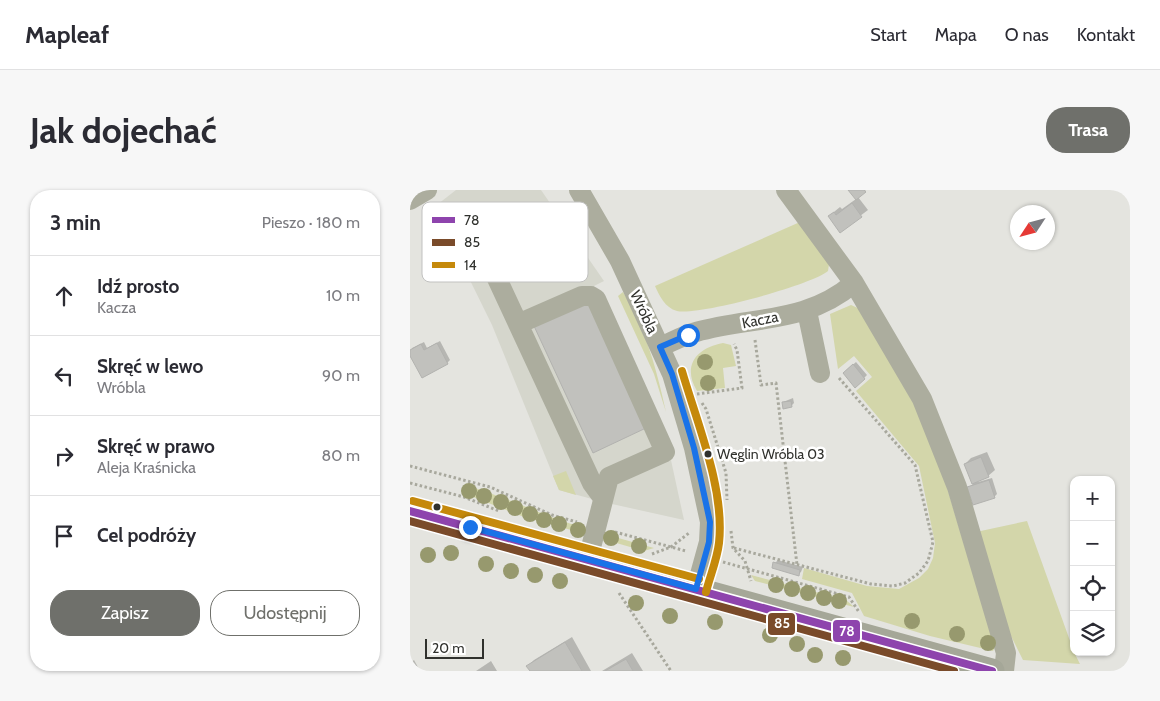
<!DOCTYPE html>
<html lang="pl">
<head>
<meta charset="utf-8">
<style>
	body { margin:0; font-family:Cabin,sans-serif; background:#f7f7f7; color:#2b2b33 }
	.controls { position:absolute; right:15px; bottom:15px; display:grid; overflow:hidden; border-radius:10px; box-shadow:0 1px 4px #0004 }
	.controls button { width:45px; height:45px; display:grid; place-items:center; padding:0; border:0; border-bottom:1px solid #e1e1e2; background:#fff; color:#2b2b33; font:25px sans-serif }
	.compass { position:absolute; left:600px; top:15px; width:45px; height:45px; border-radius:50%; background:#fff; box-shadow:0 1px 4px #0004; rotate:234deg }
	.scale { position:absolute; left:15px; bottom:12px; width:59px; box-sizing:border-box; padding-left:5px; border:2px solid #30312d; border-top:0; font-size:14px; line-height:18px; white-space:nowrap; color:#30312d; -webkit-text-stroke:4px #fff; paint-order:stroke }
	.stop { position:absolute; width:15px; height:15px; margin:-11px; border:4px solid #1a73e8; border-radius:50%; background:#fff }
	.stop.end { background:#1a73e8; border-color:#fff; box-shadow:0 1px 5px #0008 }
	.list { margin:0; padding:0; list-style:none }
	h2 { display:flex; justify-content:space-between; align-items:center; height:65px; margin:0; padding:0 20px; font-size:21px }
	h2 small { font-size:16px; font-weight:400; color:#7c7c81 }
	.list li { display:grid; grid-template-columns:32px 1fr auto; gap:15px; align-items:center; box-sizing:border-box; height:80px; padding:0 20px; border-top:1px solid #e1e1e2 }
	.list b { display:block; font-size:19px; white-space:nowrap }
	.list p { margin:0; font-size:16px; white-space:nowrap; color:#7c7c81 }
	.list em { font-size:16px; font-style:normal; color:#7c7c81 }
	.actions { display:flex; gap:10px; padding:15px 20px }
	.actions a { flex:1; padding:11px 0; border:1px solid #6f706b; border-radius:20px; text-align:center; font-size:18px; color:#6f706b }
	.actions .main { background:#6f706b; color:#fff }
	.icon { flex:none; width:28px; height:28px; fill:none; stroke:currentColor; stroke-width:2; stroke-linecap:round; stroke-linejoin:round }
	.map { position:relative; flex:none; width:720px; height:481px; overflow:hidden; border-radius:20px }
	header { display:flex; align-items:center; gap:30px; box-sizing:border-box; height:70px; padding:0 25px; background:#fff; border-bottom:1px solid #e1e1e2 }
	header strong { font-size:24px }
	nav { display:flex; gap:28px; margin-inline-start:auto; font-size:18px }
	.intro { display:flex; align-items:center; justify-content:space-between; box-sizing:border-box; height:120px; padding:0 30px }
	h1 { margin:0; font-size:35px }
	.button { padding:12px 22px; border-radius:20px; background:#6f706b; color:#fff; font-size:18px; font-weight:700 }
	main { display:flex; gap:30px; padding:0 30px }
	aside { flex:1; background:#fff; border-radius:20px; box-shadow:0 1px 4px #0004 }
	.map>svg:first-child { display:block }
</style>
</head>
<body>
<header>
<strong>Mapleaf</strong>
<nav><a>Start</a><a>Mapa</a><a>O nas</a><a>Kontakt</a></nav>
</header>
<div class="intro"><h1>Jak dojechać</h1><a class="button">Trasa</a></div>
<main>
<aside>
<h2>3 min<small>Pieszo · 180 m</small></h2>
<ul class="list">
<li><svg class="icon" aria-label="ahead" viewBox="0 0 24 24"><path d="M12 20V5M6 11l6-6 6 6"/></svg><div><b>Idź prosto</b><p>Kacza</p></div><em>10 m</em></li>
<li><svg class="icon" aria-label="left" viewBox="0 0 24 24"><path d="M17 20v-9H6M10 6l-5 5 5 5"/></svg><div><b>Skręć w lewo</b><p>Wróbla</p></div><em>90 m</em></li>
<li><svg class="icon" aria-label="right" viewBox="0 0 24 24"><path d="M7 20v-9h11M14 6l5 5-5 5"/></svg><div><b>Skręć w prawo</b><p>Aleja Kraśnicka</p></div><em>80 m</em></li>
<li><svg class="icon" aria-label="arrive" viewBox="0 0 24 24"><path d="M6 21V4h12l-3 4 3 4H6"/></svg><div><b>Cel podróży</b></div></li>
</ul>
<div class="actions"><a class="main">Zapisz</a><a>Udostępnij</a></div>
</aside>
<div class="map">
<svg width="720" height="481" viewBox="0 0 720 481">
	<rect width="100%" height="100%" fill="#e4e4df"/>
	<path fill="#d5d6cc" d="M46,0H131L194,91L184,96L259,261L274,330L193,312L149,300L82,135L52,74L19,21Z"/>
	<path fill="#d3d6aa" d="M390,32L419,74L418,81C402,95 288,126 267,121C255,118 249,105 245,96Z
		M213,102C236,139 247,181 256,222L244,184L208,106Z
		M441,115L450,119L521,244L585,457L583,461L520,446L454,426L442,403L392,389L394,378L457,396L489,399L509,388L518,379L523,368L525,353L509,276L446,201L462,187L444,166L428,179L420,124Z
		M313,153L321,155L326,176L313,178L315,198L287,201C272,176 286,158 313,153Z
		M156,281L166,305L149,300L143,286Z
		M55,295C97,307 135,327 177,339L172,343L114,327L53,303Z
		M617,331L664,462L670,474L613,470L590,424L566,342Z
		M194,344L244,358L234,361L196,350Z
		M341,385L436,410L444,417L345,391Z"/>
	<path fill="#0003" d="M440,0H456L448,7L458,20L430,41L419,26L430,17L432,19L446,9Z
		M30,151L40,170L37,173L0,163L2,158L14,152L17,158Z
		M446,172L457,185L446,196L437,180Z
		M383,208L384,213L381,216L373,212Z
		M577,262L585,280L578,286L567,290L568,292L582,288L587,304L584,307L559,297L563,294L555,274L561,268Z
		M368,370L393,377L391,382L388,384L365,373Z
		M162,447L181,481H121L118,476L124,470Z
		M222,463L233,481H192Z
		M4,470L9,479L0,481V473Z
		M81,471L87,481H66Z"/>
	<path fill="#c1c1bd" stroke="#b2b2af" d="M438,0H454L456,2L446,10Z
		M442,13L452,27L430,43L418,26L424,22L426,25Z
		M178,111L236,238L183,263L124,136Z
		M27,153L38,174L12,188L0,166V160L11,154L14,160Z
		M443,174L455,189L445,198L433,183Z
		M381,211L382,217L373,219L372,212Z
		M571,267L579,287L562,294L554,274Z
		M579,290L585,308L563,315L557,297Z
		M363,372L390,380L389,386L362,378Z
		M155,452L172,481H120L116,476Z
		M216,469L223,481H195Z"/>
	<g fill="none" stroke-linecap="round" stroke-linejoin="round">
		<path stroke="#a8a89d" stroke-width="3" stroke-dasharray="2.5 2.5" stroke-linecap="butt" d="M345,150L351,195L366,193L387,375
			M287,204L332,198L327,160L324,154
			M292,213L296,219L316,283L317,310
			M0,276L80,297L142,325L167,332
			M0,293L54,307L89,321
			M321,341L323,358L335,371L341,391
			M205,342L276,361
			M324,358L461,394L483,396L495,393L509,383L518,371L523,352L505,275L429,188
			M242,364L261,357L279,343
			M313,372L439,407L449,422
			M209,403L261,481"/>
		<path stroke="#acad9e" stroke-width="20" d="M169,0L210,71L262,184L284,258L300,332L299,352L286,399
			M376,0L444,93L512,209L547,297L596,463L594,481
			M0,10L17,0
			M77,67L182,293L193,308
			M397,121L410,183
			M108,134L172,106H181L186,109L255,262L199,287L178,369
			M250,157C262,152 274,145 286,142C343,126 396,134 444,93"/>
		<path stroke="#a5a798" stroke-width="25" d="M0,321L582,481"/>
		<defs>
			<path id="bus-1" d="M0,321L582,481"/>
			<path id="bus-2" d="M0,331L544,481"/>
			<path id="bus-3" d="M272,181C287,233 315,299 309,353C307,370 300,386 296,402
				M3,311L289,389"/>
		</defs>
		<use href="#bus-1" stroke="#fff" stroke-width="11"/>
		<use href="#bus-2" stroke="#fff" stroke-width="11"/>
		<use href="#bus-3" stroke="#fff" stroke-width="11"/>
		<use href="#bus-1" stroke="#8e44ad" stroke-width="8"/>
		<use href="#bus-2" stroke="#7a4b2a" stroke-width="8"/>
		<use href="#bus-3" stroke="#c5890b" stroke-width="8"/>
	</g>
	<g fill="#97996e">
		<circle cx="295" cy="172" r="8"/>
		<circle cx="298" cy="193" r="8"/>
		<circle cx="59" cy="301" r="8"/>
		<circle cx="74" cy="306" r="8"/>
		<circle cx="91" cy="312" r="8"/>
		<circle cx="105" cy="318" r="8"/>
		<circle cx="120" cy="324" r="8"/>
		<circle cx="134" cy="330" r="8"/>
		<circle cx="149" cy="334" r="8"/>
		<circle cx="168" cy="340" r="8"/>
		<circle cx="201" cy="348" r="8"/>
		<circle cx="229" cy="356" r="8"/>
		<circle cx="41" cy="363" r="8"/>
		<circle cx="18" cy="365" r="8"/>
		<circle cx="76" cy="374" r="8"/>
		<circle cx="101" cy="381" r="8"/>
		<circle cx="125" cy="385" r="8"/>
		<circle cx="150" cy="391" r="8"/>
		<circle cx="366" cy="395" r="8"/>
		<circle cx="382" cy="399" r="8"/>
		<circle cx="398" cy="403" r="8"/>
		<circle cx="414" cy="408" r="8"/>
		<circle cx="429" cy="411" r="8"/>
		<circle cx="226" cy="413" r="8"/>
		<circle cx="260" cy="426" r="8"/>
		<circle cx="502" cy="431" r="8"/>
		<circle cx="305" cy="432" r="8"/>
		<circle cx="547" cy="444" r="8"/>
		<circle cx="360" cy="445" r="8"/>
		<circle cx="578" cy="453" r="8"/>
		<circle cx="387" cy="454" r="8"/>
		<circle cx="405" cy="465" r="8"/>
		<circle cx="433" cy="468" r="8"/>
	</g>
	<g fill="none" stroke-linecap="round" stroke-linejoin="round">
		<path stroke="#1a73e8" stroke-width="6" d="M60,337L286,399L299,352L300,332L284,258L262,184L250,157L278,145"/>
	</g>
	<g fill="#30312d" stroke="#fff" stroke-width="2">
		<circle cx="298" cy="264" r="4.5"/>
		<circle cx="27" cy="317" r="4.5"/>
	</g>
	<g text-anchor="middle" dominant-baseline="central" stroke-width="5" stroke-linejoin="round" paint-order="stroke">
		<g font-size="14" fill="#30312d" stroke="#fff" text-anchor="start">
			<text x="307" y="264">Węglin Wróbla 03</text>
		</g>
		<g font-size="15" fill="#30312d" stroke="#fff">
			<text transform="translate(234 122) rotate(65)">Wróbla</text>
			<text transform="translate(350 130) rotate(-11)">Kacza</text>
		</g>
	</g>
	<rect x="12" y="12" width="166" height="80" rx="8" fill="#fff" stroke="#c1c1c0" stroke-width="1"/>
	<rect x="22" y="27" width="23" height="6" fill="#8e44ad"/>
	<rect x="22" y="49" width="23" height="7" fill="#7a4b2a"/>
	<rect x="22" y="72" width="23" height="6" fill="#c5890b"/>
	<g font-size="14" fill="#30312d">
		<text x="54" y="35">78</text>
		<text x="54" y="57">85</text>
		<text x="54" y="80">14</text>
	</g>
	<g stroke="#fff" stroke-width="2">
		<rect x="357" y="422" width="29" height="24" rx="5" fill="#7a4b2a"/>
		<rect x="422" y="429" width="29" height="24" rx="5" fill="#8e44ad"/>
	</g>
	<g font-size="14" text-anchor="middle" font-weight="bold" fill="#fff">
		<text x="372" y="438">85</text>
		<text x="437" y="446">78</text>
	</g>
</svg>
<div class="controls">
<button>+</button>
<button>−</button>
<button><svg class="icon" aria-label="locate" viewBox="0 0 24 24"><circle cx="12" cy="12" r="6"/><path d="M12 2v4M12 18v4M2 12h4M18 12h4"/></svg></button>
<button><svg class="icon" aria-label="layers" viewBox="0 0 24 24"><path d="M12 4l9 5-9 5-9-5zM3 14l9 5 9-5"/></svg></button>
</div>
<svg class="compass" viewBox="-18 -18 36 36"><path d="M0-13l5 13h-10z" fill="#e53935"/><path d="M0 13l5-13h-10z" fill="#7c7c81"/></svg>
<div class="scale">20 m</div>
<div class="stop" style="left:278px;top:145px"></div>
<div class="stop end" style="left:60px;top:337px"></div>
</div>
</main>
</body>
</html>
